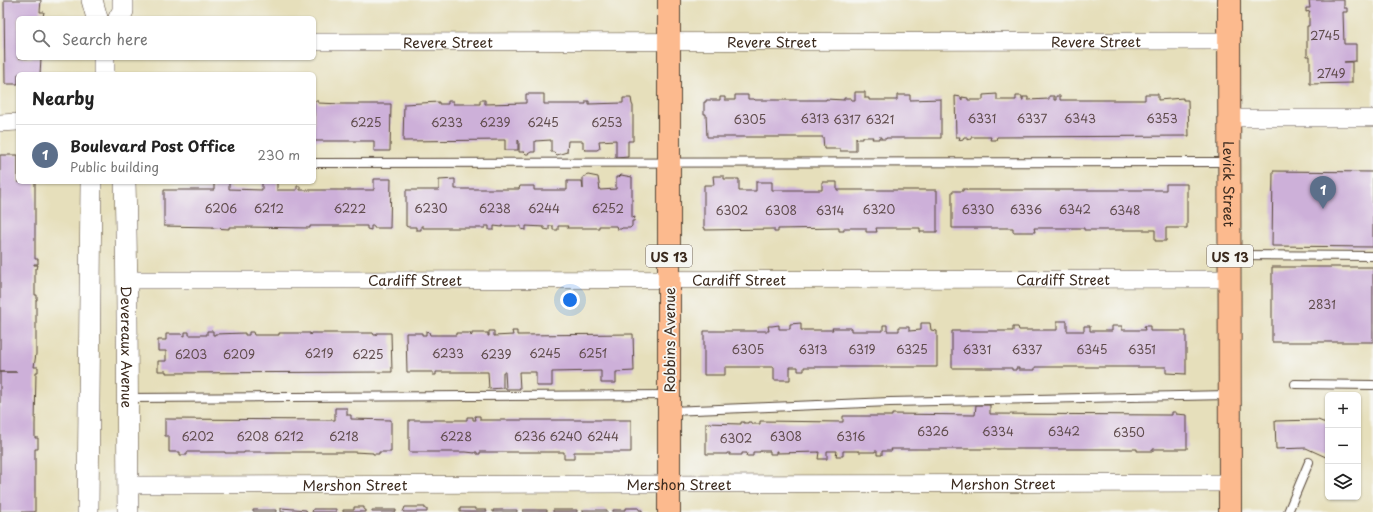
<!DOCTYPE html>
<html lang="en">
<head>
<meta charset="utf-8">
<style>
	body { margin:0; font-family:"Playpen Sans",sans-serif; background:#f2f2f2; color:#222 }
	.controls { position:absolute; right:12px; bottom:12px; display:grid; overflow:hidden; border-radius:6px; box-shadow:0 1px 3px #0004 }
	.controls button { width:36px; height:36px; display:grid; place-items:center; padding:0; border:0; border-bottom:1px solid #e0e0e0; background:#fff; color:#222; font:20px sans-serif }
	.you { position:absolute; left:570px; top:300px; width:14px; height:14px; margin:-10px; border:3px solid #fff; border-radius:50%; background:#1a73e8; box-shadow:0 0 0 6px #1a73e833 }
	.badge { display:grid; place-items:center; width:26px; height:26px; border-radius:50%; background:#b5179e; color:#fff; font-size:13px; font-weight:700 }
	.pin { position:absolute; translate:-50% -33px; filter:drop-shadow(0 1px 2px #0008) }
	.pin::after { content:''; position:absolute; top:21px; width:14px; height:12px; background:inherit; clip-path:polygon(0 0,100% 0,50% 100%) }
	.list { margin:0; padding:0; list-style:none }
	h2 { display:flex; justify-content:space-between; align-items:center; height:52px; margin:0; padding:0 16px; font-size:17px }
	h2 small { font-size:13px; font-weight:400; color:#767676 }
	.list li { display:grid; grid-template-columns:26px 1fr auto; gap:12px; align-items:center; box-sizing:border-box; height:60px; padding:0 16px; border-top:1px solid #e0e0e0 }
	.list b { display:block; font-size:15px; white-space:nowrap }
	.list p { margin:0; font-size:13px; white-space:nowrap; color:#767676 }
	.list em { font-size:13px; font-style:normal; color:#767676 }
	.icon { flex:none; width:22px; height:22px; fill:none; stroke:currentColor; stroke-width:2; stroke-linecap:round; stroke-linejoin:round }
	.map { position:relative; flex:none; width:1373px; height:512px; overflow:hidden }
	.search { position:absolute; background:#fff; box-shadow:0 1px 3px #0004; left:16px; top:16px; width:300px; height:44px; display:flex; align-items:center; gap:10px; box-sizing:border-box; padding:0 14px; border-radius:6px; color:#767676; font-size:15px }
	.panel { position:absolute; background:#fff; box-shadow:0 1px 3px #0004; left:16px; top:72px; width:300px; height:112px; border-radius:6px }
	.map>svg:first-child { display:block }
</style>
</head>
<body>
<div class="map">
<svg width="1373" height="512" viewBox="0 0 1373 512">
	<rect width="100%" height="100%" fill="#f6f6f2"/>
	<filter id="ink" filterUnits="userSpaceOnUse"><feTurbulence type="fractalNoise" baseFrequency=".025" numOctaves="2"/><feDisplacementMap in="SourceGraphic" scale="8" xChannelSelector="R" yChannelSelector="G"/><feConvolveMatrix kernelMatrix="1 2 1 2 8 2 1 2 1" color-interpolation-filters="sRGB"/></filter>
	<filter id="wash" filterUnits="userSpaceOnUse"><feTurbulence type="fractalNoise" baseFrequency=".012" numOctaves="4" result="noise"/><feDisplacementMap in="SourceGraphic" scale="16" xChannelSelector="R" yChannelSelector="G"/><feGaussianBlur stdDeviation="0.9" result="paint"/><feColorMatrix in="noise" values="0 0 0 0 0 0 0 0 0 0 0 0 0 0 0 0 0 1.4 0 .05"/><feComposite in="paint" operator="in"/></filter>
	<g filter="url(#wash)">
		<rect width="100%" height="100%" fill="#e6dfbb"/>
		<g id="blocks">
			<path fill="#cdb0d9" d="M4,0H41L40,12H44L43,17L18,18V58H41L40,74H18V84H5Z
				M1309,0H1344V8H1347V12H1343L1344,44H1356V61L1344,62H1352V83L1310,84V56H1307V26H1309V13L1310,11L1306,12V8H1310Z
				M855,92H865V98H869V100H897V95H910V100L941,99V138H886V139H881V137H879V139H872L873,137H862V139H857L856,137V151H840V149H824L823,137H707L706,114H704V102H706V100H720V97H725V100H735V95H748V99H754L755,100H826V99L844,100V98H851V100H855Z
				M526,94H544V104H586V101H589V104L623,103V98H631L632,104L633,106V141H628V157L616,158V140L599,141L600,148L597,150H585L583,148V141H568L567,152L557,155L554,152H551V140L535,141V152H531L528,154H526L524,152H519V141L518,140V150H505V140L403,141L404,104L439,102V104H448V101H453V104H480V100H485V104L526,103Z
				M997,94V100H1016V96H1022V100H1023V97H1028V100L1049,99V96H1054V100H1056V96H1060V100H1145V94H1158V100L1183,98V100H1188L1189,136L997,137L996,140H990L991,137H971V139L967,140V137H964L963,139L959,140L960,137H956L955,96L961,97V100H962V97L968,98V100H983V95Z
				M314,101H318V103L342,104H391L390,151H374V141H314Z
				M0,155H18V182H35V259H38V264H34V265H38L37,269H35V295H37V300H36V354L34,367H38V372H36L35,425V438H38V449H35V512H0V372H17H0Z
				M1273,171L1373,172V247L1272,246Z
				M588,175L598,177L600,190L616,189V177H619L621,175L632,177V218L635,217L634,221H632V226L630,228H622L621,229H617L616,226H599V228H567L568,226H558V230H553V226H549V230L544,229V227L526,226V230L521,229V226H502V227L494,226V230H489V226H485V228H423V226H421V230H416V227H408L406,226V190H439V180L455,179V189H519L520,186H534V190H567V181H582L583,189V177Z
				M713,176H724V179H739V191H756V182H772V190H822V182H837V190H937V232H920V228H876L877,232H866V228H844V231H839V228L778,229V232H774V229L705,230V228H704V185H714Z
				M374,179H391L390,228H374V226H371V230L367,229V226H310V228L245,227H229V229L213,228V227L164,226V190H214V182H229V189L262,190V182H277V190H297V186H300V190H374Z
				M1166,184H1187V228H1166V241H1155V230H1084V228H1034L1035,232H1013V228H952V191H963V189H967V190H1166Z
				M1272,267H1373V342H1272Z
				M1057,321H1067V331H1084V326H1090V331H1112V326H1122V330H1145L1144,326H1150V331H1186V374L1166,373V367H1035V370H1019V368H1016V370H1012V368H952V331H1013V327H1018L1019,330H1057Z
				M801,323V330H833L832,328H851V331H883V325H887V331H899V327H909V331L921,330V323H930L931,330L937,331V367H804V371H798V367H790V380H774V367H725V375H704V331H769L768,326H772L779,325V329H790V324Z
				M207,331H213V335H215V334L245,333V335H249V332H253L254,335H279V333H310V335L311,333H373L374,335H376L377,333H391L392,372L166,373V371H158V361H166V351H158V340H166V334H182V335L185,336V332H189V335H207Z
				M426,331L429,332L430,335H456V333H470L471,336L472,335V333H488V336H489V331H494V336L513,335L512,331H517V335H520L633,334L634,371L616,372V383H601V371L552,372V386H536V372H519L520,389H506L505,372H503V388L489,389L488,372H436V375H433V372H407L406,333H422V335H426Z
				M976,405H990V414L1169,415H1172V412H1176V414L1187,415V449H1153V451H1137V449H891L892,451H882V455H877V451H875V452H859V451H843V456H836L837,451H827V459H818L819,452L777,453V451H776V454H770V451H760V452H753V456H746L747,453H742V455H730V453H727V454H706V423L741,424V422H744V423H748V422H751V424H760V421L843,422V416H892V414L975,415Z
				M335,408H347V415H351V419L391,420V452H379V454H373V453L353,452H244V453H225V452H187V455H180V452H169V436H165V419L335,420Z
				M475,416H480V420H631V452H574V459H564V452H480V454H477V452H475V453L466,452H409V420H467V417H473V420H476Z
				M1318,420L1328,424V458L1306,448L1276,449L1275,421Z
				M354,507H364V510H366V512H343V510H354Z
				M405,507H425V509H427V512H403Z
				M281,508L306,510L307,512H281Z
				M460,508H475V510H486L487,512H460Z
				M626,508H639V510H642V512H613V510H626Z
				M313,509H336V512H312Z
				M253,510H276V512H253Z
				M372,510H396V512H372Z
				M493,510H517V512H493Z
				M523,510H547V512H523Z
				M553,510H577V512H553Z
				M583,510H607V512H583Z"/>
		</g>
	</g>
	<g filter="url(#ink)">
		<use href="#blocks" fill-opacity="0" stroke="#554536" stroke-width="1"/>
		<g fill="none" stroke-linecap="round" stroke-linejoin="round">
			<defs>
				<path id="service" d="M314,163L1229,162
					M1230,255L1373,256
					M1295,384L1373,385
					M127,398L668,395
					M670,411L890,402L1228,395
					M1288,512L1309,462"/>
				<g id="minor">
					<path id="s1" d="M314,42L1229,41"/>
					<path d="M1229,118H1373"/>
					<path d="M0,123L18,122"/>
					<path id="s2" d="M128,280L1229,279"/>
					<path id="s3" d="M128,485L1230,483"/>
				</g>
				<g id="tertiary">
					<path d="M92,0L97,18"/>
					<path d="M119,18L123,11V0"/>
					<path d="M104,74V58"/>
					<path id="s4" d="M125,182C128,292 127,402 128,512"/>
					<path d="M88,512L91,182"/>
				</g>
				<g id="trunk">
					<path d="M669,0V512"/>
					<path id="s5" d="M1229,0L1230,512"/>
				</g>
			</defs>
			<use href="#service" stroke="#554536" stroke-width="10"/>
			<use href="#minor" stroke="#554536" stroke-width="18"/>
			<use href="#tertiary" stroke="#554536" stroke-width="22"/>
			<use href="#trunk" stroke="#554536" stroke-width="24"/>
			<use href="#service" stroke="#fff" stroke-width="8"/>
			<use href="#minor" stroke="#fff" stroke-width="17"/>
			<use href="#tertiary" stroke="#fff" stroke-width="21"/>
			<use href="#trunk" stroke="#fcba8e" stroke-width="22"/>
		</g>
	</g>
	<g text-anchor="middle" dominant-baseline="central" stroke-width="3.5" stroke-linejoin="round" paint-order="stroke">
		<g font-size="12" fill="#604c4d">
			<text x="1325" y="35">2745</text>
			<text x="1331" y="73">2749</text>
			<text x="815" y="118">6313</text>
			<text x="982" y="118">6331</text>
			<text x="1032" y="118">6337</text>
			<text x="1080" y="118">6343</text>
			<text x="1162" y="118">6353</text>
			<text x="750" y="119">6305</text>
			<text x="847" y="119">6317</text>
			<text x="880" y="119">6321</text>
			<text x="366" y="122">6225</text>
			<text x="447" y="122">6233</text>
			<text x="495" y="122">6239</text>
			<text x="543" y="122">6245</text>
			<text x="607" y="122">6253</text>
			<text x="221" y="208">6206</text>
			<text x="269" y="208">6212</text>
			<text x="350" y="208">6222</text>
			<text x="431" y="208">6230</text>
			<text x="495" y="208">6238</text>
			<text x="544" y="208">6244</text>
			<text x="608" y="208">6252</text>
			<text x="879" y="209">6320</text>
			<text x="978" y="209">6330</text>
			<text x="1026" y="209">6336</text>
			<text x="1075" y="209">6342</text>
			<text x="732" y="210">6302</text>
			<text x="781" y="210">6308</text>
			<text x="830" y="210">6314</text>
			<text x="1125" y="210">6348</text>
			<text x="1322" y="304">2831</text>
			<text x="748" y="349">6305</text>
			<text x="813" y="349">6313</text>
			<text x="862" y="349">6319</text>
			<text x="912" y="349">6325</text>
			<text x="977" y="349">6331</text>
			<text x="1027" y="349">6337</text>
			<text x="1092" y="349">6345</text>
			<text x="1142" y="349">6351</text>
			<text x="319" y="353">6219</text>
			<text x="448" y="353">6233</text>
			<text x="545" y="353">6245</text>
			<text x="593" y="353">6251</text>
			<text x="191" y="354">6203</text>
			<text x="239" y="354">6209</text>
			<text x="368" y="354">6225</text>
			<text x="496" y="354">6239</text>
			<text x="933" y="431">6326</text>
			<text x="998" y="431">6334</text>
			<text x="1064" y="431">6342</text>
			<text x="1129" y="432">6350</text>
			<text x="198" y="436">6202</text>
			<text x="253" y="436">6208</text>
			<text x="289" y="436">6212</text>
			<text x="344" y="436">6218</text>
			<text x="456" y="436">6228</text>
			<text x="530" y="436">6236</text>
			<text x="566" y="436">6240</text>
			<text x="603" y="436">6244</text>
			<text x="786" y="436">6308</text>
			<text x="851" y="436">6316</text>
			<text x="736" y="438">6302</text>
		</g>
		<g fill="#f6f6f2" stroke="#73675e" stroke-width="1">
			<rect x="646" y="245" width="46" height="22" rx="3"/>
			<rect x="1207" y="245" width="46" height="22" rx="3"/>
		</g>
		<g font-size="13" font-weight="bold" fill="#3b2a1e">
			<text x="669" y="256">US 13</text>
			<text x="1230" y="256">US 13</text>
		</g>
		<g font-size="14" fill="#3b2a1e" stroke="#f6f6f2">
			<text stroke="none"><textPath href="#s1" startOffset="134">Revere Street</textPath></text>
			<text stroke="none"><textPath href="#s1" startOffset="458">Revere Street</textPath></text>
			<text stroke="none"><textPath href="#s1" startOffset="782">Revere Street</textPath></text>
			<text stroke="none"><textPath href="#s5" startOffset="184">Levick Street</textPath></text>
			<text stroke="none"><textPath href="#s2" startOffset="287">Cardiff Street</textPath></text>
			<text stroke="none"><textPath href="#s2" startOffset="611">Cardiff Street</textPath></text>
			<text stroke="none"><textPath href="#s2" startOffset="935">Cardiff Street</textPath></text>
			<text transform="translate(669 340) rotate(-90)">Robbins Avenue</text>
			<text stroke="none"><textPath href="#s4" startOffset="165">Devereaux Avenue</textPath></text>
			<text stroke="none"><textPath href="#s3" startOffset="551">Mershon Street</textPath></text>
			<text stroke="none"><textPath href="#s3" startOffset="875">Mershon Street</textPath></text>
			<text stroke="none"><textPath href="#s3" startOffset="227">Mershon Street</textPath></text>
		</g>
	</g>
</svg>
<div class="controls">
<button>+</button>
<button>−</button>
<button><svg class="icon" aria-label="layers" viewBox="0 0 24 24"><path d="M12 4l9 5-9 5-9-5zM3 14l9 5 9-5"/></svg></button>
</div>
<div class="you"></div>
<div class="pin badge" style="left:1323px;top:209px;background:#5c6f8a">1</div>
<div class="search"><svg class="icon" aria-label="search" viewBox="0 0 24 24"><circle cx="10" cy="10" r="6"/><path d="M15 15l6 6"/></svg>Search here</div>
<section class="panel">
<h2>Nearby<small></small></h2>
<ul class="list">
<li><span class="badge" style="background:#5c6f8a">1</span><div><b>Boulevard Post Office</b><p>Public building</p></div><em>230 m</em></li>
</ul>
</section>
</div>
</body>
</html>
